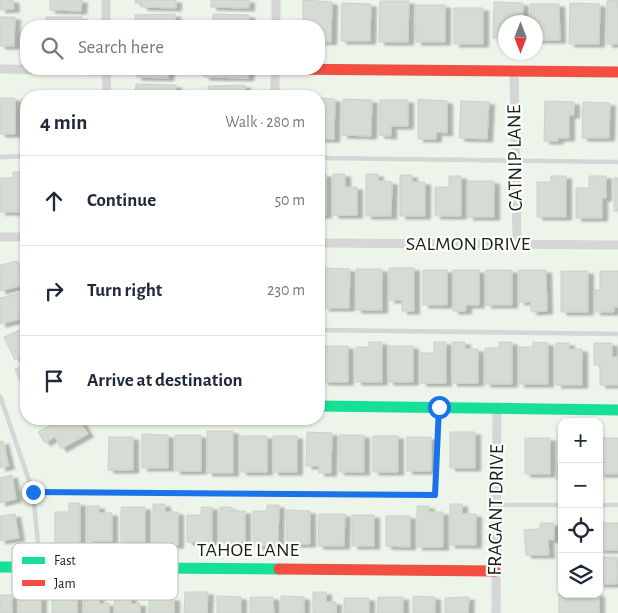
<!DOCTYPE html>
<html lang="en">
<head>
<meta charset="utf-8">
<style>
	body { margin:0; font-family:"Alegreya Sans",sans-serif; background:#f6f6f7; color:#1f2937 }
	.controls { position:absolute; right:15px; bottom:15px; display:grid; overflow:hidden; border-radius:10px; box-shadow:0 1px 4px #0004 }
	.controls button { width:45px; height:45px; display:grid; place-items:center; padding:0; border:0; border-bottom:1px solid #e0e1e3; background:#fff; color:#1f2937; font:25px sans-serif }
	.compass { position:absolute; left:498px; top:15px; width:45px; height:45px; border-radius:50%; background:#fff; box-shadow:0 1px 4px #0004; rotate:180deg }
	.stop { position:absolute; width:15px; height:15px; margin:-11px; border:4px solid #1a73e8; border-radius:50%; background:#fff }
	.stop.end { background:#1a73e8; border-color:#fff; box-shadow:0 1px 5px #0008 }
	.list { margin:0; padding:0; list-style:none }
	h2 { display:flex; justify-content:space-between; align-items:center; height:65px; margin:0; padding:0 20px; font-size:21px }
	h2 small { font-size:16px; font-weight:400; color:#747a83 }
	.list li { display:grid; grid-template-columns:32px 1fr auto; gap:15px; align-items:center; box-sizing:border-box; height:90px; padding:0 20px; border-top:1px solid #e0e1e3 }
	.list b { display:block; font-size:19px; white-space:nowrap }
	.list em { font-size:16px; font-style:normal; color:#747a83 }
	.icon { flex:none; width:28px; height:28px; fill:none; stroke:currentColor; stroke-width:2; stroke-linecap:round; stroke-linejoin:round }
	.map { position:relative; flex:none; width:618px; height:613px; overflow:hidden }
	.search { position:absolute; background:#fff; box-shadow:0 1px 4px #0004; left:20px; top:20px; width:305px; height:55px; display:flex; align-items:center; gap:12px; box-sizing:border-box; padding:0 18px; border-radius:20px; color:#747a83; font-size:19px }
	.panel { position:absolute; background:#fff; box-shadow:0 1px 4px #0004; left:20px; top:90px; width:305px; height:335px; border-radius:20px }
	.map>svg:first-child { display:block }
</style>
</head>
<body>
<div class="map">
<svg width="618" height="613" viewBox="0 0 618 613">
	<defs>
		<filter id="shadow"><feDropShadow dx="5.5" dy="3" stdDeviation="1" flood-color="#0004"/></filter>
	</defs>
	<rect width="100%" height="100%" fill="#edf4ea"/>
	<path fill="#d6dcd3" stroke="#cbd1c8" filter="url(#shadow)" d="M0,0H13L14,9L0,10Z
		M50,0H82L81,11L50,10Z
		M135,0H176V8L142,7V3H135Z
		M211,0H249V8L211,7Z
		M303,0L332,2L331,42L319,41V26H303Z
		M618,0V44H607V1Z
		M380,1H409L408,42H379Z
		M494,2L523,3V22H506V44L504,38H493Z
		M342,3L371,4L370,41H341Z
		M570,3L600,4L599,44H569Z
		M530,4H559L560,40H536V22H531Z
		M415,5H445V42H416Z
		M454,8H483V44H454Z
		M175,14V26H135V15Z
		M213,14L249,15V26H212Z
		M0,17H15L14,46H0Z
		M46,17H82V26H46Z
		M137,69H169L168,78L136,77Z
		M204,69H249L248,78L204,77Z
		M136,84L176,85L175,96H135Z
		M245,85V96H209L208,86Z
		M0,98H15V134H0Z
		M319,98L335,99L334,139H319Z
		M22,99H26V138H22Z
		M343,99L372,100L371,136L342,135Z
		M418,99L447,101V133L436,132V139H418Z
		M380,100H408V126H391V136L379,135Z
		M461,101L489,102L487,139L459,138Z
		M545,101L574,102V115H569V138H558V141H544Z
		M583,102L610,103L609,138H582Z
		M13,172H24V212H0V178H13Z
		M319,174H326V215H319Z
		M333,174H345V187H357V215H333Z
		M366,174H378V181L392,182L391,216H366Z
		M400,175H412V182H425V216H400Z
		M449,176H461V216H435V187H449Z
		M551,176H566V217H537V182H551Z
		M589,176H606V198H602V218H576V188H589Z
		M614,178H618V211H614Z
		M468,181H494V217H468Z
		M18,261L24,285L0,291V265Z
		M324,268L350,269L349,308H324Z
		M389,268H414V311H402V300H389Z
		M356,269H382V310H356Z
		M423,270H447V305H423Z
		M453,270H479V305H466V311H453Z
		M486,270H512V305H486Z
		M519,270H546L547,311L531,312V302H519Z
		M561,271H588V312H561Z
		M600,271H618V307H614V312H595V290H600Z
		M24,292L26,318L0,324V298Z
		M26,327V354L15,360L4,337Z
		M369,342H382V382H356V347H369Z
		M434,342H446V383H421V353H434Z
		M452,342H465V349H478V383H452Z
		M499,342H512V384H485V348H499Z
		M533,342L548,343V384H519V347H533Z
		M556,343H569V349H582V385H556Z
		M594,343H612V357H618V385H600V365H594Z
		M323,346H348V382H323Z
		M388,346H413V382H388Z
		M26,364V392H25L15,369Z
		M62,419H79L88,434L61,449L55,437L45,443L38,432Z
		M207,431H233V473H207Z
		M307,432L332,433L331,473H319V466H306Z
		M450,432H475V468H450Z
		M142,434L168,435V468H142Z
		M175,435H201V471H175Z
		M339,435H364V472H339Z
		M241,436H267V472H241Z
		M273,436H297V472H273Z
		M373,436H398V472H373Z
		M109,437H133V470H108Z
		M407,437H431V471H407Z
		M525,438H550V474H525Z
		M599,438H618V474H599Z
		M3,441L9,466L0,468V442Z
		M562,454V479H556L557,466H562Z
		M12,475L16,499L0,503V478Z
		M69,503H80V544H55V512H69Z
		M153,504H165V512H178V545H153Z
		M450,504H462V514H476V545H450Z
		M267,505H279L278,546H253V511H267Z
		M87,506H99V513H112V541H87Z
		M417,506H429V512H443V547H417Z
		M121,507H145V542H121Z
		M201,507H212V542H187V515H201Z
		M220,507H231V511H245V542H220Z
		M286,510L310,511V544H287Z
		M15,514L19,538L0,541V516Z
		M319,514H345L344,546H318Z
		M352,515H374V546H352Z
		M386,516H410V547L386,546Z
		M540,523H554V540L548,539L549,555H526L524,530L540,529Z
		M599,523H618V550H599Z
		M599,557H617V584H599Z
		M85,590H98L99,604L109,603V613H84Z
		M115,591L131,592V604L140,603V613H114Z
		M185,592H208L207,613H184Z
		M313,592H326V602H336V613H313Z
		M52,593H77V613H52Z
		M559,593L599,594V613H559Z
		M0,595H12V613H0Z
		M18,595L41,596V613H18Z
		M217,596L241,597V613H217Z
		M281,596L304,597V613H281Z
		M413,596L435,597V613H413Z
		M250,597H273L274,613H250Z
		M378,597H403V613H377Z
		M469,597L468,613H445V598Z
		M149,598H174V613H149Z
		M344,598H369V613H344Z"/>
	<g fill="none" stroke-linecap="round" stroke-linejoin="round">
		<path stroke="#d5d6d5" stroke-width="4.5" d="M0,157L26,156
			M319,158L618,162
			M319,330L618,334
			M0,396L33,492L40,565
			M33,492L435,495L439,408
			M496,505H562
			M599,505H618"/>
		<path stroke="#d5d6d5" stroke-width="9" d="M106,0V26
			M276,26V0
			M0,69L106,71
			M106,69L107,96
			M514,71L517,244
			M275,96V69
			M0,237H26
			M319,243L618,245
			M496,613L497,407"/>
		<path stroke="#16e098" stroke-width="11" d="M319,406L618,410
			M0,567L279,569"/>
		<path stroke="#f24e42" stroke-width="11" d="M275,69L618,72
			M279,569L495,571"/>
	</g>
	<g fill="none" stroke-linecap="round" stroke-linejoin="round">
		<path stroke="#1a73e8" stroke-width="6" d="M33,492L435,495L439,407"/>
	</g>
	<g text-anchor="middle" dominant-baseline="central" stroke-width="4.5" stroke-linejoin="round" paint-order="stroke">
		<g font-size="20" fill="#1a1f18" stroke="#fff">
			<text transform="translate(515 158) rotate(-91)">CATNIP LANE</text>
			<text x="468" y="244">SALMON DRIVE</text>
			<text transform="translate(496 510) rotate(-89)">FRAGANT DRIVE</text>
			<text x="248" y="550">TAHOE LANE</text>
		</g>
	</g>
	<rect x="12" y="543" width="166" height="57" rx="8" fill="#fff" stroke="#babcba" stroke-width="1"/>
	<rect x="22" y="557" width="23" height="7" fill="#16e098"/>
	<rect x="22" y="580" width="23" height="6" fill="#f24e42"/>
	<g font-size="14" fill="#1a1f18">
		<text x="54" y="565">Fast</text>
		<text x="54" y="588">Jam</text>
	</g>
</svg>
<div class="controls">
<button>+</button>
<button>−</button>
<button><svg class="icon" aria-label="locate" viewBox="0 0 24 24"><circle cx="12" cy="12" r="6"/><path d="M12 2v4M12 18v4M2 12h4M18 12h4"/></svg></button>
<button><svg class="icon" aria-label="layers" viewBox="0 0 24 24"><path d="M12 4l9 5-9 5-9-5zM3 14l9 5 9-5"/></svg></button>
</div>
<svg class="compass" viewBox="-18 -18 36 36"><path d="M0-13l5 13h-10z" fill="#e53935"/><path d="M0 13l5-13h-10z" fill="#747a83"/></svg>
<div class="stop" style="left:439px;top:407px"></div>
<div class="stop end" style="left:33px;top:492px"></div>
<div class="search"><svg class="icon" aria-label="search" viewBox="0 0 24 24"><circle cx="10" cy="10" r="6"/><path d="M15 15l6 6"/></svg>Search here</div>
<section class="panel">
<h2>4 min<small>Walk · 280 m</small></h2>
<ul class="list">
<li><svg class="icon" aria-label="ahead" viewBox="0 0 24 24"><path d="M12 20V5M6 11l6-6 6 6"/></svg><div><b>Continue</b></div><em>50 m</em></li>
<li><svg class="icon" aria-label="right" viewBox="0 0 24 24"><path d="M7 20v-9h11M14 6l5 5-5 5"/></svg><div><b>Turn right</b></div><em>230 m</em></li>
<li><svg class="icon" aria-label="arrive" viewBox="0 0 24 24"><path d="M6 21V4h12l-3 4 3 4H6"/></svg><div><b>Arrive at destination</b></div></li>
</ul>
</section>
</div>
</body>
</html>
